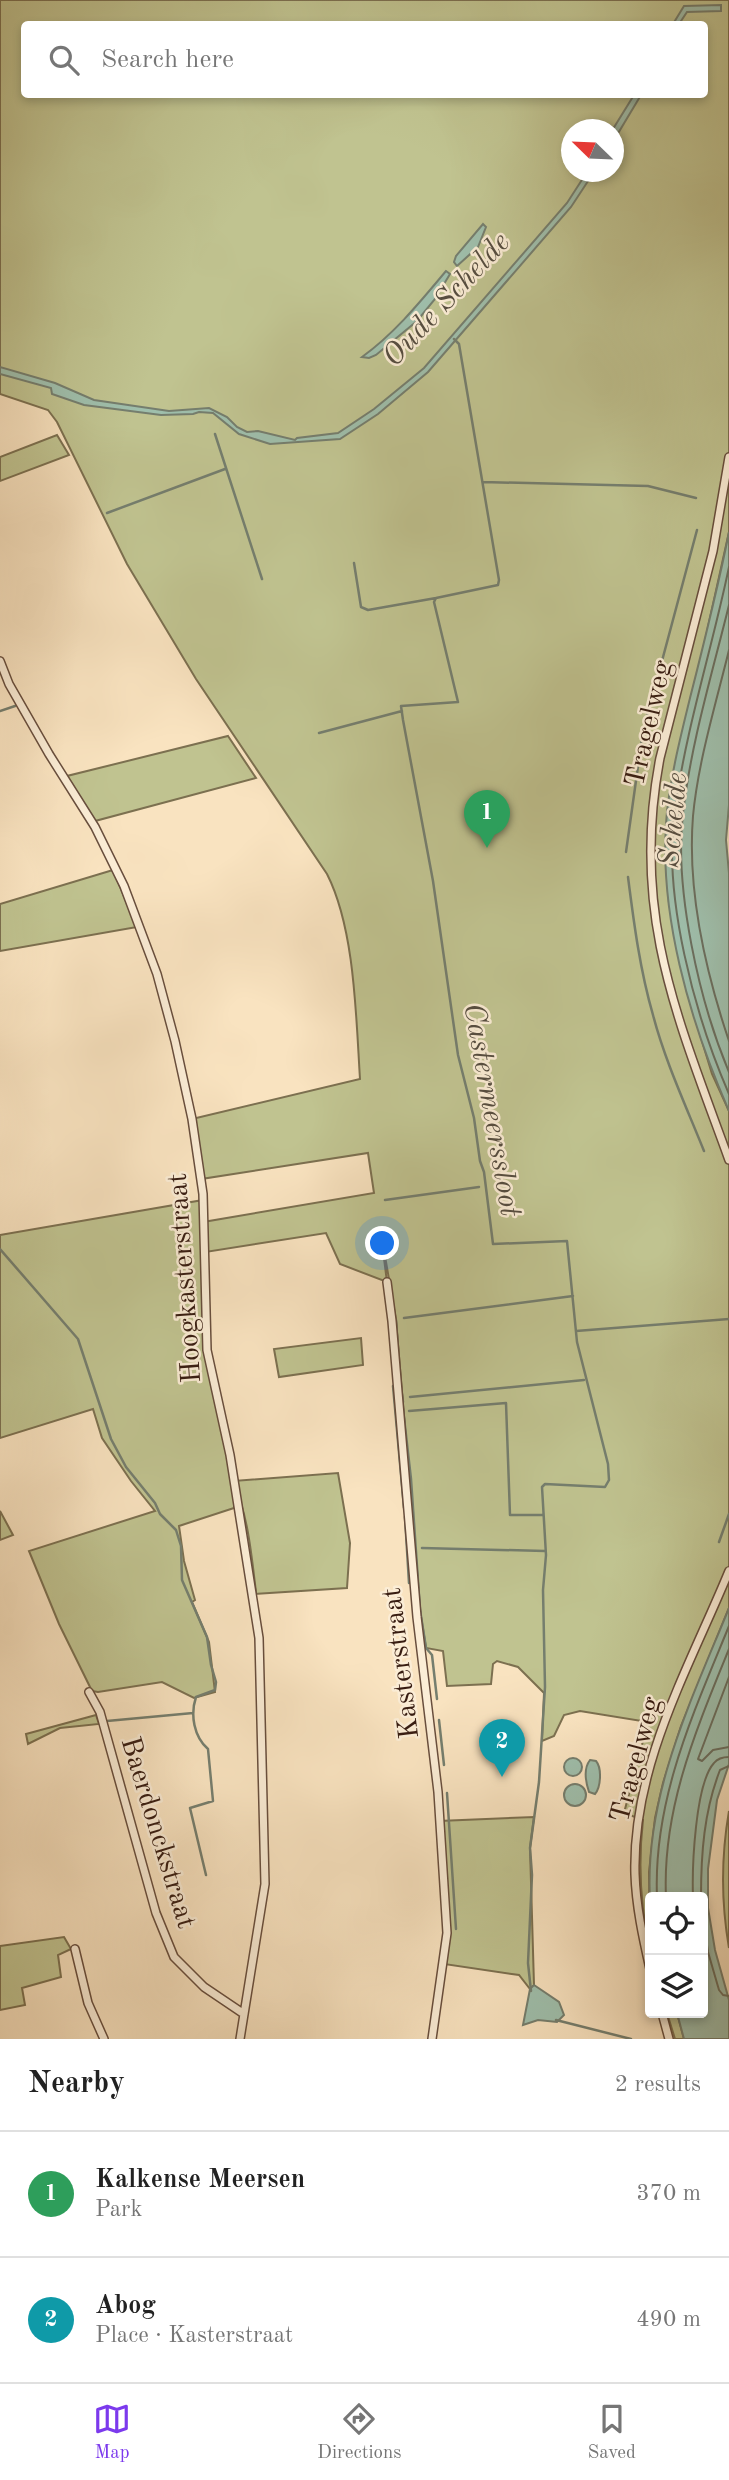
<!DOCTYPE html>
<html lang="en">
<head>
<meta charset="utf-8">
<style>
	body { margin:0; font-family:"Old Standard TT",serif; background:#f2f2f2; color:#222 }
	.controls { position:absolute; right:21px; bottom:21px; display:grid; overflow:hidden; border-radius:7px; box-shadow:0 4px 10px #0003 }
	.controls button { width:63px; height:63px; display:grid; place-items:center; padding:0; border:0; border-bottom:2px solid #e0e0e0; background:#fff; color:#222; font:35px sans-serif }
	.compass { position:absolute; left:561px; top:119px; width:63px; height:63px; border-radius:50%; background:#fff; box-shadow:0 4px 10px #0003; rotate:293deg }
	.you { position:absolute; left:383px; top:1244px; width:24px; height:24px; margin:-18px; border:5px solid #fff; border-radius:50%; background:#1a73e8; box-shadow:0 0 0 10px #1a73e833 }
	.badge { display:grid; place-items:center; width:46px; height:46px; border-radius:50%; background:#7c3aed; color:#fff; font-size:23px; font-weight:700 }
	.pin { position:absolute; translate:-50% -58px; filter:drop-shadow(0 2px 4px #0008) }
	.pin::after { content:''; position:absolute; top:37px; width:24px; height:21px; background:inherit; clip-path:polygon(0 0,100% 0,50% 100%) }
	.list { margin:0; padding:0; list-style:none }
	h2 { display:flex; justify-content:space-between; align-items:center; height:91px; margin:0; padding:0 28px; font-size:30px }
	h2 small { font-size:23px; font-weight:400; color:#767676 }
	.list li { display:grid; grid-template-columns:46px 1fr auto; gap:21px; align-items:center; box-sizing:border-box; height:126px; padding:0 28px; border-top:2px solid #e0e0e0 }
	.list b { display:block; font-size:26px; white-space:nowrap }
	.list p { margin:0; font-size:23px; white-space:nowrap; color:#767676 }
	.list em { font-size:23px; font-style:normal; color:#767676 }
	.icon { flex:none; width:38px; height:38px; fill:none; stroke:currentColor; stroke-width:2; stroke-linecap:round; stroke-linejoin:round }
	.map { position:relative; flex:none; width:729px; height:2039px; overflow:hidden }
	.search { position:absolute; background:#fff; box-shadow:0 4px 10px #0003; left:21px; right:21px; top:21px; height:77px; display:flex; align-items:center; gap:18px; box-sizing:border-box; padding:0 24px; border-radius:7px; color:#767676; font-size:26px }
	.sheet { height:343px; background:#fff }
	nav { display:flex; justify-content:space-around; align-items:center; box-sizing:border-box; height:98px; border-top:2px solid #e0e0e0; background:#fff; font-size:19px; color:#767676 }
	nav a { display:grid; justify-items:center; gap:4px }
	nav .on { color:#7c3aed }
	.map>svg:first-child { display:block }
</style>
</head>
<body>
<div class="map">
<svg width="729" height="2039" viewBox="0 0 729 2039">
	<rect width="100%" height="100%" fill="#f9e3c0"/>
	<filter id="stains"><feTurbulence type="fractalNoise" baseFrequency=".00286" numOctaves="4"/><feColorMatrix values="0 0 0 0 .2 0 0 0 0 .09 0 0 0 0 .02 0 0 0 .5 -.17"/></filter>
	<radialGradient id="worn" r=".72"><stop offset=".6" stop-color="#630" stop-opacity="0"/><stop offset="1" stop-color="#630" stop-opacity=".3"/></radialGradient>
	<path fill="#c0c390" stroke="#7c7050" stroke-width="2" fill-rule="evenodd" d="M0,0H729V532L667,812L666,862L669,903L687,992L712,1074L729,1111V1608L681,1726L663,1783L655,1818L649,1872L650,1949C640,1906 638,1865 643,1820L624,1813L648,1722L580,1711L564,1715L554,1736L542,1741L544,1693L518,1667L497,1661L493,1664L491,1684L447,1686L443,1651L426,1648L420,1610L396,1320L380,1227L387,1282L340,1264L326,1233L205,1252L206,1335L234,1481L338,1473L350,1543L347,1588L254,1594L256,1592C252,1560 248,1513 234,1486V1508L179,1526L184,1561L195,1600L192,1602L209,1642L215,1692L194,1698L162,1682L98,1692L92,1691L59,1624L29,1551L155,1511L131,1481L102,1438L93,1409L0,1438V1235L203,1200V1222L374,1193L368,1153L201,1179L192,1119L360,1079C356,1017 355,929 327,874L196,679L127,564L57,422L48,410L0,394ZM24,24H704V94H24ZM572,130H614V172H572Z
		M57,435L69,455L0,481V457Z
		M228,736L256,778L95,821L67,776Z
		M113,870L137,927L0,951V904Z
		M361,1338L363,1365L279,1377L274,1349Z
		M0,1511L13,1535L0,1540Z
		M96,1715L99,1724L60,1728L28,1744L26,1734Z
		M729,1811V1948C721,1902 721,1857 729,1811Z
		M534,1817L530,1848L534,1985L530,1989L519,1975L444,1964L447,1933L439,1821Z
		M64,1937L71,1949L58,1955L61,1977L22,1988L25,2005L0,2010V1946Z
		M667,2013H677L684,2039H675Z"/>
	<path fill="#9fbfac" stroke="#757e6e" stroke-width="2" d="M721,5V11L687,12L679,24H673L684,6Z
		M634,95H641L614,140L613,129Z
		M587,172H594L571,207L428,372L378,414L340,439L270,444L239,434L213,413L199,412L193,414L161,415L84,405L52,394L51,388L0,374V367L55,383L94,400L169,411L209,408L227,417L237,427L247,432L258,431L295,440L297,438L338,433L374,409L424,368L567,203Z
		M483,224L486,227L478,247L457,266L454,262L456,256Z
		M446,271L450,274L435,299L417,321L376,355L369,358L362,357C395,333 420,302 446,271Z
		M729,532V805L726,840L729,873V1111C690,1022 657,911 667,812C671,774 681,735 690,698C704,643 718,588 729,532Z
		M729,1608V1764L717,1800L708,1869V1908L715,1950L729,2000V2039H684L677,2013H703V1897H650V1900C644,1796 691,1701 729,1608Z
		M564 1767a9 9 0 1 1 18 0a9 9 0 1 1-18 0Z
		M590,1760L596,1761C602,1768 601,1787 595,1794L589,1792C586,1783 583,1769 590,1760Z
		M564 1795a11 11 0 1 1 22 0a11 11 0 1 1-22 0Z
		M534,1985L559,2002L564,2015L557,2022L538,2020L523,2025L530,1989Z"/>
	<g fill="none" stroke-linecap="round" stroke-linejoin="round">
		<path stroke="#6b6e5e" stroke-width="2" d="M729,567C712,649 686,728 675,810C662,895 695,1016 729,1094
			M729,605C712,674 691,743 683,813C674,889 699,1001 729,1072
			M729,650C716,703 698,762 693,816C687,891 705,970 729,1041
			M729,1677L698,1759L702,1761L713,1750L729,1747
			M657,1897C653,1800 693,1714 729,1626
			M666,1897C662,1809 696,1730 729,1649
			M693,1897C692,1868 695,1784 714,1763C718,1758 723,1757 729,1757
			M701,1897C701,1854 704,1811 720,1770L729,1766
			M703,1917L708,1952L719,1990L723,1995L729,1996"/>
		<path stroke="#757e6e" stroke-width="2.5" d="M454,339L459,344L499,580L498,585L436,598L434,602L458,702L401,706L403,720L433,881L458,1055L474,1118L480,1161L484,1172L493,1244L567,1241L577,1342L608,1464L609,1480L605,1487L545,1484L542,1487L546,1555L543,1590L545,1687L539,1782L530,1848L532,1875L528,1963L531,1991
			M215,434L262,579
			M483,482L648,486L696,498
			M107,513L225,469
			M354,563L361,607L368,610L436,598
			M0,711L15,706
			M647,717L697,530
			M319,733L402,711
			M626,852L642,738
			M628,877C634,924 640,970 653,1015C665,1061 686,1106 704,1151
			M385,1200L479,1187
			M0,1249L78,1339L111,1439L126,1467L155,1503L160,1514L176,1530L181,1546L182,1580L207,1637L211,1665L216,1682L215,1690L196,1697C190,1715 194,1737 208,1749L213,1801L190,1808L206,1875
			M404,1318L573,1296
			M396,1320L398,1350
			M576,1331L729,1319
			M400,1381L403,1402
			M393,1386L404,1508
			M410,1397L584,1380
			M403,1409L411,1479L420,1610L426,1648L432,1655L437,1699
			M409,1411L506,1403L510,1515H542
			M405,1517L409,1583
			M719,1542L729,1514
			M422,1548L545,1551
			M439,1720L444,1765
			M107,1721L193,1713
			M447,1793L456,1929
			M556,2020L631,2039"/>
		<defs>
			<path id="street" d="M729,457L713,551L660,758C630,913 678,1019 729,1160
				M0,661L9,684L49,754L95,827L124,886L157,974L175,1041L192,1119L203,1194L207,1350L230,1455L259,1638L265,1884L240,2039
				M387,1282L392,1321L417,1617L438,1792L447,1933L432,2039
				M89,1692L100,1712L156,1913L174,1957L204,1987L244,2014
				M75,1949L88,2003L104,2039
				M650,1969C643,1938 636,1906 635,1874C632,1766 689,1668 729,1571
				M662,2013L669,2039"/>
		</defs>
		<use href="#street" stroke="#684e3d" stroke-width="10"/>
		<use href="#street" stroke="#fbedd6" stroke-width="7"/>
	</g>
	<g text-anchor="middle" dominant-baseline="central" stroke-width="5" stroke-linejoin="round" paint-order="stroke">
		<g font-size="28" fill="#371c11" stroke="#fbedd6">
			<text transform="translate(650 724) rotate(-77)">Tragelweg</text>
			<text transform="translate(186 1278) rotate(-94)">Hoogkasterstraat</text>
			<text transform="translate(402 1663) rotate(-97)">Kasterstraat</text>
			<text transform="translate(637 1760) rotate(-75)">Tragelweg</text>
			<text transform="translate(157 1833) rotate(73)">Baerdonckstraat</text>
		</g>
		<g font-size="30" font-style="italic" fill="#564d40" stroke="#fbedd6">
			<text transform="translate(447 300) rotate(-47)">Oude Schelde</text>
			<text transform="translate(674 820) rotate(-85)">Schelde</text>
			<text transform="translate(491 1110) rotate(80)">Castermeerssloot</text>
		</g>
	</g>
	<rect width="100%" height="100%" filter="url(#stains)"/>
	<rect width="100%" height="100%" fill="url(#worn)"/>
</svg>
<div class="controls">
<button><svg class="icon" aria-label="locate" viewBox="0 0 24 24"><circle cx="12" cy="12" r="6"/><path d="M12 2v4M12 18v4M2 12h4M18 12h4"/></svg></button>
<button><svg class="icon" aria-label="layers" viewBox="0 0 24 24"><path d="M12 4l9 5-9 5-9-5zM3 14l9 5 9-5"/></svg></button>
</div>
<svg class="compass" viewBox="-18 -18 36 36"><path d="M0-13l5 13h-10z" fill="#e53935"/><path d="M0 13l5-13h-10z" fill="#767676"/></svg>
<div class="you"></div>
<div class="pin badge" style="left:487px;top:848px;background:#2e9e5b">1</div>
<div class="pin badge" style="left:502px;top:1777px;background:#0f9aa8">2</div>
<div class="search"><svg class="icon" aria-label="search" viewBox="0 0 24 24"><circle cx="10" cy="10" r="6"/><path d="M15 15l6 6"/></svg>Search here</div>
</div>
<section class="sheet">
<h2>Nearby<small>2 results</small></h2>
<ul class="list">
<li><span class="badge" style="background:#2e9e5b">1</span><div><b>Kalkense Meersen</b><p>Park</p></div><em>370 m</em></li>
<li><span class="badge" style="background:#0f9aa8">2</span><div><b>Abog</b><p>Place · Kasterstraat</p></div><em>490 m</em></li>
</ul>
</section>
<nav>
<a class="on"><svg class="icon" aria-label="map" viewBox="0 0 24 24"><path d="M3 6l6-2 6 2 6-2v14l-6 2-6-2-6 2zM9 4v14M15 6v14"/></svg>Map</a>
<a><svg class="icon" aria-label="directions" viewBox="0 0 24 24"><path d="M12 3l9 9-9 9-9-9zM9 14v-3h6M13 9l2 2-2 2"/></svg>Directions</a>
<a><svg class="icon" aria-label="saved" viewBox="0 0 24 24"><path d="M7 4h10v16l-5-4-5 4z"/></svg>Saved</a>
</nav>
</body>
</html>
